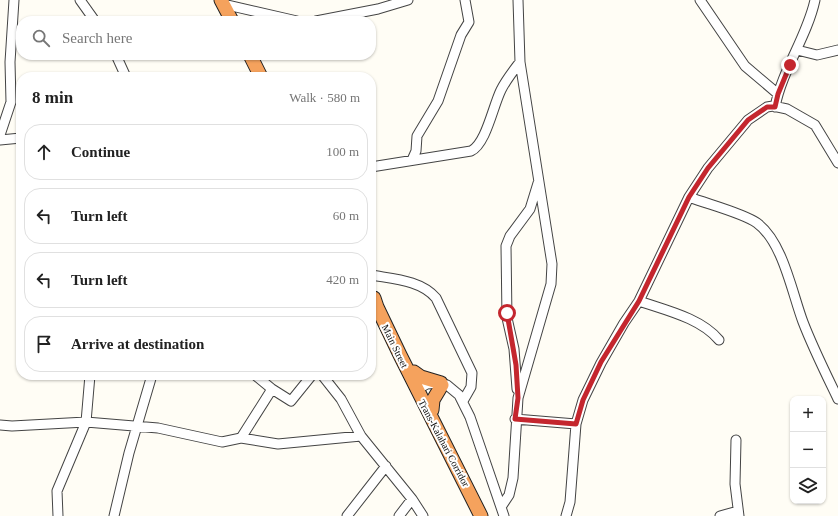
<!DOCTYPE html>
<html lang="en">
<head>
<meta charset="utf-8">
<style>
	body { margin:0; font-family:Georgia,serif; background:#f2f2f2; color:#222 }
	.controls { position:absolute; right:12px; bottom:12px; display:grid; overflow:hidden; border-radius:8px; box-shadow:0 1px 3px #0004 }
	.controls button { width:36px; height:36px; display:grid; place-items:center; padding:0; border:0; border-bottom:1px solid #e0e0e0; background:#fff; color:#222; font:20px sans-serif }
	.stop { position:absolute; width:12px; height:12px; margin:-9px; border:3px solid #c4262e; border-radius:50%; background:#fff }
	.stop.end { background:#c4262e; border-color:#fff; box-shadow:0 1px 4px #0008 }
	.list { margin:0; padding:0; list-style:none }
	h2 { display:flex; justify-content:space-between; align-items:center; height:52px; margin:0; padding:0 16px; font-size:17px }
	h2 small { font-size:13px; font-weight:400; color:#767676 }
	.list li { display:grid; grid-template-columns:26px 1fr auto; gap:12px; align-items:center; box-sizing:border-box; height:56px; margin:0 8px 8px; padding:0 8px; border:1px solid #e0e0e0; border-radius:16px }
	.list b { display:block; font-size:15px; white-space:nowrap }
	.list em { font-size:13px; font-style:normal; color:#767676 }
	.icon { flex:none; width:22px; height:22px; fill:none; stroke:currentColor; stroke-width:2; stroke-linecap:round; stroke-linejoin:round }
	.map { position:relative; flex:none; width:838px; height:516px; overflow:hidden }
	.search { position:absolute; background:#fff; box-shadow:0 1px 3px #0004; left:16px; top:16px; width:360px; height:44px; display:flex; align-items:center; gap:10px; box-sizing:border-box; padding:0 14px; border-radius:16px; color:#767676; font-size:15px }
	.panel { position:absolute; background:#fff; box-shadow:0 1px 3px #0004; left:16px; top:72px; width:360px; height:308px; border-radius:16px }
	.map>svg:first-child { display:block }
</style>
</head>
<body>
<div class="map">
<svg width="838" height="516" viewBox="0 0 838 516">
	<rect width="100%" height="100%" fill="#fffdf5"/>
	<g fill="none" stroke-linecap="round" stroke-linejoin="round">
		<defs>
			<path id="minor" d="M80,0L95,21
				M700,0L745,66L778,94
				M223,4L297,21
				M316,21L378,9L408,0
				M797,50L817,55L838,50
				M116,55L126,77
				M775,107C782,70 807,37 815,0
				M0,135L11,102L10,62L14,0
				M0,140L21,138
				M412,160L416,151L417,136L438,101L461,35L469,22L465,0
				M371,167L471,151C486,144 493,106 501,90C506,80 513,71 520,62
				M689,197C707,204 743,213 757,223C783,242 792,293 803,322C813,348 826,374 838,399
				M371,275C393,279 421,280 436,298L472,373L471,387L463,401
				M639,301C665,310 701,318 719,340
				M255,375L272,389L291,401L312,375
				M322,375L341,399L361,436
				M517,389L514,349L507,318L506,246L510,236L530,209L538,183
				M416,390L427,384L441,383L447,385L459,395L470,417L504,516
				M515,419L576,424
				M0,425L12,426L86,422L158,428L222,442L241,438L278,444L361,436L412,499L423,516
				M241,438L272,389
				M736,440L735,484L739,516
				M501,507L509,495L513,478L518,398L551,284L552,264L520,62L518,0
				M58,516L57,491L86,422L90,375
				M114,516L129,453L152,375
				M347,516L386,466
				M399,516L412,499
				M566,516L570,502L576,424L583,400L601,363L624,323L639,301L689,197L708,168L748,120L767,107L773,106L787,109L815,125L838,163
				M720,516L738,511"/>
			<path id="highway" d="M221,0L232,21
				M250,55L261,77
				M374,298L377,307L400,355L481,516
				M414,372L421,377L441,383
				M432,410L433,400L442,385"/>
		</defs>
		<use href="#minor" stroke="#444" stroke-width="11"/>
		<use href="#highway" stroke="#222" stroke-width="15"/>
		<use href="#minor" stroke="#fff" stroke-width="9"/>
		<use href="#highway" stroke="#f5a25d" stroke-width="13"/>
	</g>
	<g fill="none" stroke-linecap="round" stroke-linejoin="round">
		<path stroke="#c4262e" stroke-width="5" d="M507,313L516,365L518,398L515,419L576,424L583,400L601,362L639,301L689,197L708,168L748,120L767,107H775L778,94L790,65"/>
	</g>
	<g text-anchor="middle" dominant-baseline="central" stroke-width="4" stroke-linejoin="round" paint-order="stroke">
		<g font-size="10" fill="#111" stroke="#fff">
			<text transform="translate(395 346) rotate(64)">Main Street</text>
			<text transform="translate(444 443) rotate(62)">Trans-Kalahari Corridor</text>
		</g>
	</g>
</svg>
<div class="controls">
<button>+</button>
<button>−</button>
<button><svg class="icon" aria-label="layers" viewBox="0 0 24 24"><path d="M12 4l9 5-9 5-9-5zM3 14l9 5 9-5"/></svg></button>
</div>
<div class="stop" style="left:507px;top:313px"></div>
<div class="stop end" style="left:790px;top:65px"></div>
<div class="search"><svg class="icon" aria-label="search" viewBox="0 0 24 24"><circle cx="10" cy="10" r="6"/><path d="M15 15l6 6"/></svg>Search here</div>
<section class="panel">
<h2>8 min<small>Walk · 580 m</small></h2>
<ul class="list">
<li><svg class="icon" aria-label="ahead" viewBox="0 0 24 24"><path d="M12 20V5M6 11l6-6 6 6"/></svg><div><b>Continue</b></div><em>100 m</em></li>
<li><svg class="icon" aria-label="left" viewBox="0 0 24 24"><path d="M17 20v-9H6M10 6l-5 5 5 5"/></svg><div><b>Turn left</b></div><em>60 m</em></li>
<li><svg class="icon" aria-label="left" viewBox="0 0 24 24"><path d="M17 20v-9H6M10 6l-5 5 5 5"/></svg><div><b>Turn left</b></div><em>420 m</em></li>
<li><svg class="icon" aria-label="arrive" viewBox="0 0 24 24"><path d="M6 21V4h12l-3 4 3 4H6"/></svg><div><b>Arrive at destination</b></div></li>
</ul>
</section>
</div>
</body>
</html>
